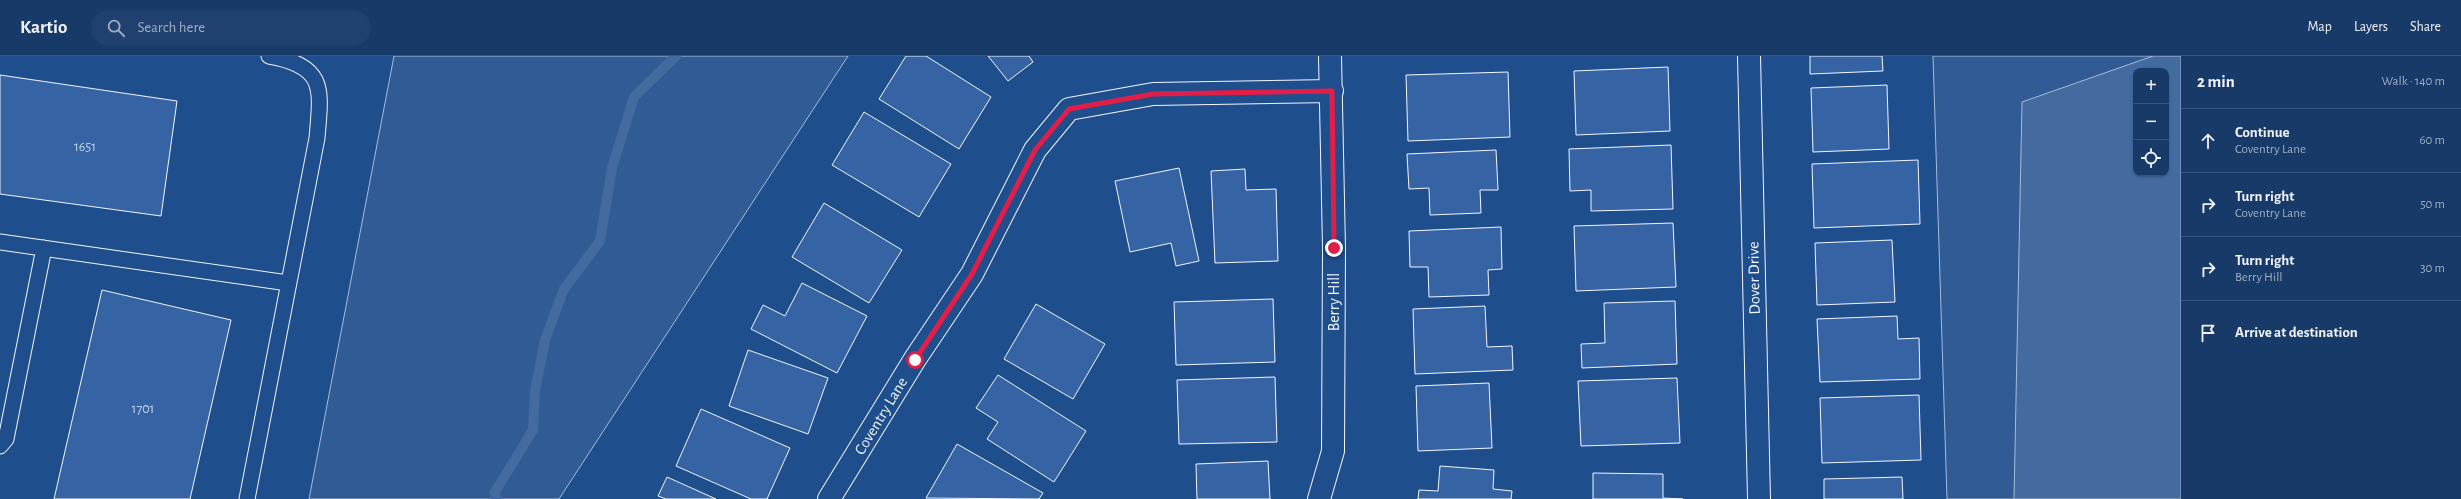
<!DOCTYPE html>
<html lang="en">
<head>
<meta charset="utf-8">
<style>
	body { margin:0; font-family:"Alegreya Sans",sans-serif; background:#20416f; color:#f1f3f6 }
	.controls { position:absolute; right:12px; top:12px; display:grid; overflow:hidden; border-radius:8px; box-shadow:0 1px 3px #0004 }
	.controls button { width:36px; height:36px; display:grid; place-items:center; padding:0; border:0; border-bottom:1px solid #36547d; background:#173a69; color:#f1f3f6; font:20px sans-serif }
	.stop { position:absolute; width:12px; height:12px; margin:-9px; border:3px solid #e11d48; border-radius:50%; background:#fff }
	.stop.end { background:#e11d48; border-color:#fff; box-shadow:0 1px 4px #0008 }
	.list { margin:0; padding:0; list-style:none }
	h2 { display:flex; justify-content:space-between; align-items:center; height:52px; margin:0; padding:0 16px; font-size:17px }
	h2 small { font-size:13px; font-weight:400; color:#9eadc0 }
	.list li { display:grid; grid-template-columns:26px 1fr auto; gap:12px; align-items:center; box-sizing:border-box; height:64px; padding:0 16px; border-top:1px solid #36547d }
	.list b { display:block; font-size:15px; white-space:nowrap }
	.list p { margin:0; font-size:13px; white-space:nowrap; color:#9eadc0 }
	.list em { font-size:13px; font-style:normal; color:#9eadc0 }
	.icon { flex:none; width:22px; height:22px; fill:none; stroke:currentColor; stroke-width:2; stroke-linecap:round; stroke-linejoin:round }
	.map { position:relative; flex:none; width:2181px; height:443px; overflow:hidden }
	header { display:flex; align-items:center; gap:24px; box-sizing:border-box; height:56px; padding:0 20px; background:#173a69; border-bottom:1px solid #36547d }
	header strong { font-size:19px }
	nav { display:flex; gap:22px; margin-inline-start:auto; font-size:14px }
	.search { width:280px; height:36px; background:#20416f; display:flex; align-items:center; gap:10px; box-sizing:border-box; padding:0 14px; border-radius:22px; color:#9eadc0; font-size:15px }
	main { display:flex }
	aside { flex:1; background:#173a69 }
	.map>svg:first-child { display:block }
</style>
</head>
<body>
<header>
<strong>Kartio</strong>
<div class="search"><svg class="icon" aria-label="search" viewBox="0 0 24 24"><circle cx="10" cy="10" r="6"/><path d="M15 15l6 6"/></svg>Search here</div>
<nav><a>Map</a><a>Layers</a><a>Share</a></nav>
</header>
<main>
<div class="map">
<svg width="2181" height="443" viewBox="0 0 2181 443">
	<rect width="100%" height="100%" fill="#1f4e8c"/>
	<path fill="#305b95" stroke="#a8bbd7" fill-rule="evenodd" d="M394,0H848L559,443H309Z
		M1933,0H2181V443H1947ZM2136,15H2166V117H2136Z"/>
	<path fill="#446ba0" stroke="#a8bbd7" fill-rule="evenodd" d="M2153,0H2181V443H2014L2022,46ZM2136,15H2166V117H2136Z"/>
	<g fill="none" stroke-linecap="round" stroke-linejoin="round">
		<path stroke="#446ba0" stroke-width="10" d="M496,443L495,436L533,374L535,335L545,284L564,233L600,185L612,112L634,41L676,0"/>
	</g>
	<path fill="#3563a3" stroke="#f2f6ff" d="M906,0H926L991,41L959,93L879,43Z
		M988,0H1029L1033,6L1008,25Z
		M1810,0H1882L1883,15L1810,18Z
		M1668,11L1670,75L1576,79L1574,15Z
		M1508,16L1510,81L1408,85L1406,19Z
		M0,19L177,45L161,160L0,138Z
		M1887,29L1889,93L1813,96L1811,32Z
		M864,56L951,108L919,161L832,109Z
		M1671,89L1673,153L1591,155V134L1570,135L1569,93Z
		M1496,94L1498,134H1480L1481,157L1430,159L1429,132L1409,133L1407,98Z
		M1918,104L1920,168L1814,172L1812,108Z
		M1179,112L1199,205L1176,210L1171,187L1130,196L1115,125Z
		M1245,113L1246,134L1276,133L1278,205L1215,207L1211,115Z
		M824,147L902,194L869,247L792,201Z
		M1673,167L1676,231L1576,235L1574,170Z
		M1501,171L1502,213L1488,214L1489,239L1429,241L1428,211H1410L1409,175Z
		M1892,184L1895,246L1817,249L1815,187Z
		M802,227L867,260L837,317L751,273L763,249L785,260Z
		M102,234L231,264L190,443H54Z
		M1273,243L1275,306L1176,309L1174,246Z
		M1675,245L1677,308L1582,312L1581,288L1605,287L1604,247Z
		M1036,248L1105,288L1073,343L1004,303Z
		M1485,250L1487,291L1512,290L1513,314L1415,318L1413,253Z
		M1897,260L1898,283L1919,282L1920,323L1820,326L1817,263Z
		M748,294L828,322L808,378L729,350Z
		M998,319L1086,375L1054,426L987,383L998,366L976,352Z
		M1275,321L1277,386L1179,388L1177,324Z
		M1677,322L1680,387L1581,390L1578,325Z
		M1489,327L1492,392L1418,395L1416,330Z
		M1919,339L1921,404L1822,407L1820,342Z
		M701,353L790,392L767,443H751L676,410Z
		M957,388L1043,437L1039,443L926,442Z
		M1268,405L1270,443H1197L1196,408Z
		M1440,410L1494,414L1493,433L1512,435L1511,443H1418L1419,434L1438,435Z
		M1593,417L1663,418V442L1683,443H1593Z
		M667,421L716,443H666L658,440Z
		M1902,421L1903,443H1824V423Z"/>
	<g fill="none" stroke-linecap="round" stroke-linejoin="round">
		<defs>
			<path id="lane" d="M0,186L288,227
				M0,390L6,383L44,192
				M247,443L317,82C321,34 327,10 269,0"/>
			<path id="street" d="M1749,0L1759,443
				M829,443L915,303L972,218L1035,94L1069,53L1153,38L1332,35
				M1319,443L1333,395L1334,192L1330,0"/>
		</defs>
		<use href="#lane" stroke="#f2f6ff" stroke-width="17"/>
		<use href="#street" stroke="#f2f6ff" stroke-width="24"/>
		<use href="#lane" stroke="#1f4e8c" stroke-width="15"/>
		<use href="#street" stroke="#1f4e8c" stroke-width="22"/>
	</g>
	<g fill="none" stroke-linecap="round" stroke-linejoin="round">
		<path stroke="#e11d48" stroke-width="5" d="M915,304L972,218L1035,94L1069,53L1153,38L1332,35L1334,192"/>
	</g>
	<g text-anchor="middle" dominant-baseline="central" stroke-width="3" stroke-linejoin="round" paint-order="stroke">
		<g font-size="14" fill="#c3d1e8">
			<text x="85" y="91">1651</text>
			<text x="143" y="353">1701</text>
		</g>
		<g font-size="16" fill="#f2f6ff" stroke="#1f4e8c">
			<text transform="translate(1754 222) rotate(-91)">Dover Drive</text>
			<text transform="translate(1334 246) rotate(-90)">Berry Hill</text>
			<text transform="translate(881 360) rotate(-59)">Coventry Lane</text>
		</g>
	</g>
</svg>
<div class="controls">
<button>+</button>
<button>−</button>
<button><svg class="icon" aria-label="locate" viewBox="0 0 24 24"><circle cx="12" cy="12" r="6"/><path d="M12 2v4M12 18v4M2 12h4M18 12h4"/></svg></button>
</div>
<div class="stop" style="left:915px;top:304px"></div>
<div class="stop end" style="left:1334px;top:192px"></div>
</div>
<aside>
<h2>2 min<small>Walk · 140 m</small></h2>
<ul class="list">
<li><svg class="icon" aria-label="ahead" viewBox="0 0 24 24"><path d="M12 20V5M6 11l6-6 6 6"/></svg><div><b>Continue</b><p>Coventry Lane</p></div><em>60 m</em></li>
<li><svg class="icon" aria-label="right" viewBox="0 0 24 24"><path d="M7 20v-9h11M14 6l5 5-5 5"/></svg><div><b>Turn right</b><p>Coventry Lane</p></div><em>50 m</em></li>
<li><svg class="icon" aria-label="right" viewBox="0 0 24 24"><path d="M7 20v-9h11M14 6l5 5-5 5"/></svg><div><b>Turn right</b><p>Berry Hill</p></div><em>30 m</em></li>
<li><svg class="icon" aria-label="arrive" viewBox="0 0 24 24"><path d="M6 21V4h12l-3 4 3 4H6"/></svg><div><b>Arrive at destination</b></div></li>
</ul>
</aside>
</main>
</body>
</html>
